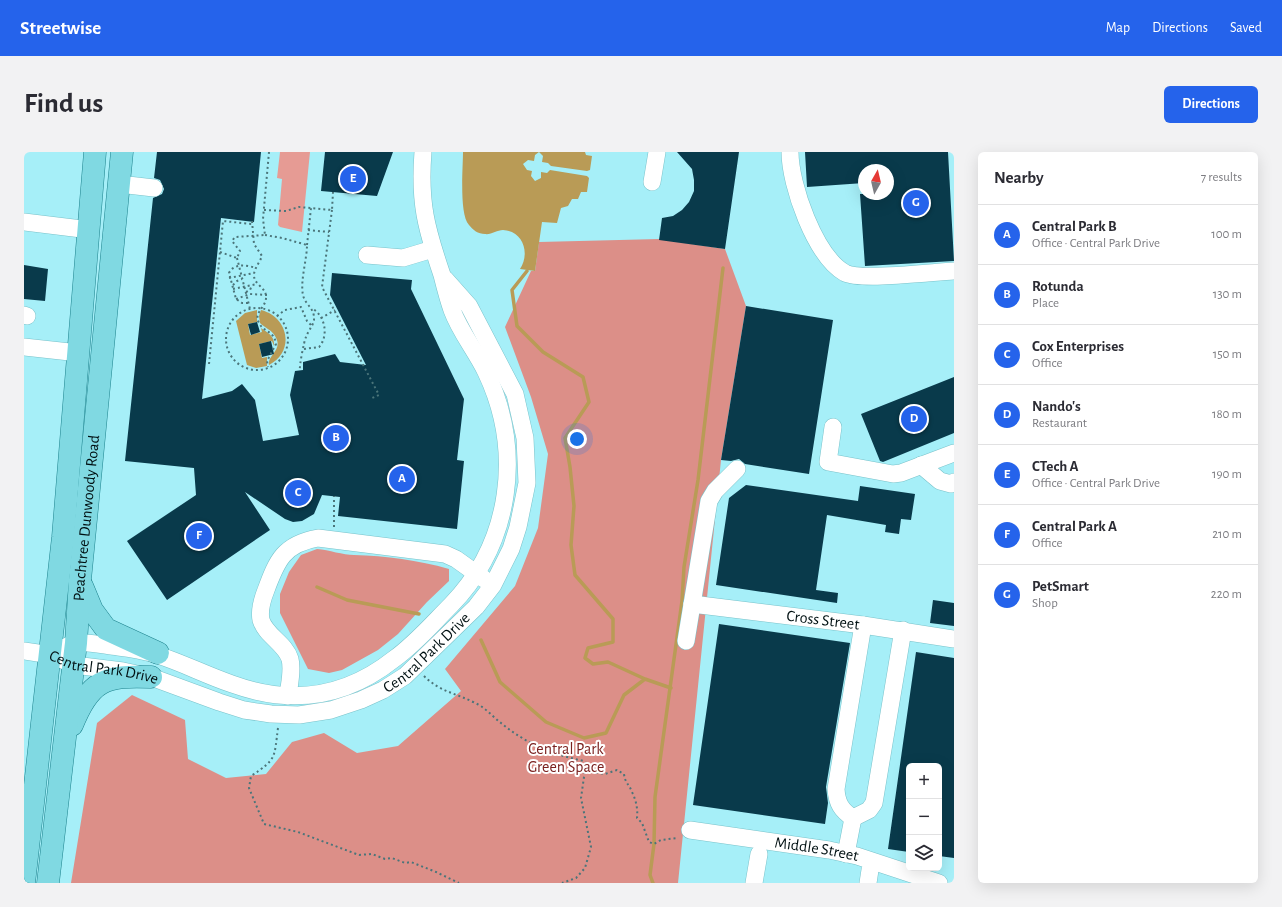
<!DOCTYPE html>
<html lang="en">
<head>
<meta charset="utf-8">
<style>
	body { margin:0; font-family:"Alegreya Sans",sans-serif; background:#f2f2f3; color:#2b2b33 }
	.controls { position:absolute; right:12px; bottom:12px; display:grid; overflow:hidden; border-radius:6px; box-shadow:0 4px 16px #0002 }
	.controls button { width:36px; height:36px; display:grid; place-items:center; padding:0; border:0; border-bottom:1px solid #e1e1e2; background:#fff; color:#2b2b33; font:20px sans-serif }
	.compass { position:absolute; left:834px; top:12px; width:36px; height:36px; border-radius:50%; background:#fff; box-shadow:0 4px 16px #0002; rotate:8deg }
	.you { position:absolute; left:553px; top:287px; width:14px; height:14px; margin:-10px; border:3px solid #fff; border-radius:50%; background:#1a73e8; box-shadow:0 0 0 6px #1a73e833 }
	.badge { display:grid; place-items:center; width:26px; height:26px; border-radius:50%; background:#2563eb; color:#fff; font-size:13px; font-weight:700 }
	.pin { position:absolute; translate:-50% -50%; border:2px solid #fff; box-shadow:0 1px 4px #0006 }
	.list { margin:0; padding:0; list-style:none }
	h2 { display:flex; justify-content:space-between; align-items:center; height:52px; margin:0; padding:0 16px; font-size:17px }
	h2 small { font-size:13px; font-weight:400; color:#7c7c81 }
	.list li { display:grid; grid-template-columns:26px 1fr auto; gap:12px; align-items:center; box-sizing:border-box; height:60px; padding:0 16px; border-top:1px solid #e1e1e2 }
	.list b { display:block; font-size:15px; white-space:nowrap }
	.list p { margin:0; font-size:13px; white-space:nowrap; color:#7c7c81 }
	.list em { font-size:13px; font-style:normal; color:#7c7c81 }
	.icon { flex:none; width:22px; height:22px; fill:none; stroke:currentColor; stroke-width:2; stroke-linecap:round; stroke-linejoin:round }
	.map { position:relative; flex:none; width:930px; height:731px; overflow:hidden; border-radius:6px }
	header { display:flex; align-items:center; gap:24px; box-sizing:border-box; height:56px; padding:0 20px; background:#2563eb; color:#fff }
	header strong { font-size:19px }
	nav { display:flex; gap:22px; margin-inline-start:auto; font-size:14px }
	.intro { display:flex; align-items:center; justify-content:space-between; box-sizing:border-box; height:96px; padding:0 24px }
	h1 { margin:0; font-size:28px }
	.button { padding:10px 18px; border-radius:6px; background:#2563eb; color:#fff; font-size:14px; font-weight:700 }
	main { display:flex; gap:24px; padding:0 24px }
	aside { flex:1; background:#fff; border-radius:6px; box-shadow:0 4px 16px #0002 }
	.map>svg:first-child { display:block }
</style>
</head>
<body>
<header>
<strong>Streetwise</strong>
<nav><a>Map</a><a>Directions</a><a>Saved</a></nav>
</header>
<div class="intro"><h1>Find us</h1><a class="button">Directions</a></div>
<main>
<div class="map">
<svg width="930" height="731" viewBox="0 0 930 731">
	<rect width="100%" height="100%" fill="#a6eff8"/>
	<path fill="#e69b94" d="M256,0H286L278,80L256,75L254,73L258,27L253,26Z"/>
	<path fill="#dc8f88" d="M635,87L701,97L722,154L697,308L654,731H47L73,571L108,543L161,568L164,607L202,626L242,622L268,590L300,581L333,601L374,594L437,539L421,517L491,434L514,376L524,302L507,245L481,175L507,119H511L515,90Z
		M293,397C305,398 319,403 330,403C362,404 394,408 425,417V429L403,450L374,482L354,498L318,518L305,521L284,517L256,461V442L265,420L277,403Z"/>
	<path fill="#b99b56" d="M439,0H561L562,3L568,4L566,18L563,19L527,14L524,11L518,10L519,4L515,0L511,3L510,9L504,8L499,12L503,18L508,19L507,24L511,29L517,26V20L523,21L526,18L563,24L565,26L563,40H557L554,47H548L544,54L537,56L533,71L518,70L511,119L496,117C506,102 500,79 479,78C473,78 467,83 461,82C454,82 449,78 445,73C435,62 439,16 439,0Z
		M233,158V170L224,172L226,183L238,180L237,176C244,181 251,184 250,194L248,189L235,192L238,206L243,205V214L232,216L223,213L212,169L221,161Z
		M237,158C265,165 271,200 245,213C243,203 260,198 251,184C248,178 241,176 236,171L235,164Z"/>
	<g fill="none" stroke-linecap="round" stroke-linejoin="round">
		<path stroke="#b99b56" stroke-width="3.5" d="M503,119L488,138L493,174L519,200L559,225L565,250L541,286L546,315L550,354L547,393L551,423L589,467V490L564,496L561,506L569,512L584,510L621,527
			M293,435L323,448L395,462
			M457,488L476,530L522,570L560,586L582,581L600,543L621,527L647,536
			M629,731L626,723L630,692L631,645L658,449L660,415L674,328L699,116"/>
	</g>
	<path fill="#093a4b" d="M133,0H237L230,70L197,66L178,247L208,239L218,232L231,248L239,289L275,283L266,243L271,219L279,218V210L311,202L316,210L342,213L306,143L308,121L388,128L387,137L440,247L433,308L440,309L433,377L314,364L316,345L298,343L290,362L278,369L269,370L261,367L221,340L246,378L143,448L103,389L172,343L170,316L101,309L129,46L138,42L140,37L136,28L130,26Z
		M301,0H369L353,44L297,39Z
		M653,0H715L701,97L635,88L638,66L649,64L658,58L665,50L670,39V28L668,17Z
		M781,0H924L930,109L841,114L836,42H864V18H840V31L783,35Z
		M0,113L24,117L21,149L0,147Z
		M722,154L809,168L785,322L721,312L715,307L707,309L697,308Z
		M233,170L236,180L227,183L224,172Z
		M247,189L250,202L238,205L235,192Z
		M930,225V281L859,310L856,309L837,262Z
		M722,333L834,349L836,334L891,342L887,368L877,367L875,382L861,380L862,373L803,363L792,438L814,441L813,451L692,433L705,346Z
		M909,448L930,451V474L906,471Z
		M695,472L826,491L802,635L804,651L801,672L669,653Z
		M892,500L930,506V706L915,704V614H885V700L864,697Z"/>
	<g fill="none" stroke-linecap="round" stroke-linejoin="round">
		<defs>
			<g id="minor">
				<path d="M766,0C766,33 791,104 821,121C837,129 909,120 930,119"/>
				<path d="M628,30L633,0"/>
				<path d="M95,32L130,36"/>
				<path d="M0,70L66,78"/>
				<path d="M343,103L379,106L409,97"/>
				<path d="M0,163L3,164"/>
				<path d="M0,195L55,201"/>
				<path d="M809,275L804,310L869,322L877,321L930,301"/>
				<path d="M897,313L916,329L927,332L930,330"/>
				<path id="s1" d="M668,452L839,473L930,487"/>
				<path d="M662,489L685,349L691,339L713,317"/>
				<path id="s2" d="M0,499L27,503L50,513L99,519L127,525L195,550L220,558L247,562L275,563L307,558L337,548L359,538L381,524L452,455L469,433L487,397L494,375L503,331L501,286L491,242L445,154L421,127"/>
				<path d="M27,503C35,499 44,492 52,491C62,489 83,494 94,495C139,499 167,518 208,532C266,553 321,546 370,507C391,492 409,471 427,453C488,390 499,298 462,220C452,199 436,180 428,158C424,147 421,135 418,123C402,76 395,50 399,0"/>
				<path d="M264,544C265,533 269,519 266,507C261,491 242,484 237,468C235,458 238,448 242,438C253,408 260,392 294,386L421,402L432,407L460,427"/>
				<path d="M829,666C817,658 813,651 812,637L839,473"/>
				<path d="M829,666L845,658L850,651L879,478"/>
				<path id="s3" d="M666,678L805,698L833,704L915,731"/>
				<path d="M822,702L829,666"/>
				<path d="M730,731L735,702"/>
				<path d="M844,731L846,718"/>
			</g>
			<g id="major">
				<path d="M58,434L68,458L82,477L134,501"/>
				<path d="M48,573C66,528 81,523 127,525"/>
				<path d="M0,731L39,385L71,0"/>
				<path id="s4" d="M24,731L52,491L56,428L98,0"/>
			</g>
		</defs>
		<use href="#minor" stroke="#79c2ca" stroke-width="18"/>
		<use href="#major" stroke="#1c828d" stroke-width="23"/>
		<path stroke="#4b757a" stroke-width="2" stroke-dasharray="2 3" stroke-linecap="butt" d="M240,58L262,59L275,55L308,58L309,40
			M308,58L298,135L355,243L346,247
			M228,69L230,92L238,104C236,110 231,115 230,122C229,133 243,135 242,146C242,155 229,161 235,171C240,181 250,178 252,192L243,209L244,215
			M284,78L305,80
			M241,83L258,86L283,93C283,107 276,129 279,143C281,153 291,156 290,168C289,174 284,179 282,185C280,189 275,215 276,218
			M283,93L287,56
			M196,100L213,106L216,99L208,89L211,85L241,83L239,67L245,0
			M213,106L226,157
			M205,126L230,121
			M209,133L213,129L218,127
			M209,137L233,132
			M222,140L226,138L228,133
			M212,147L226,142L243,143
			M224,151H218L212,147L205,121C210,111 223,113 232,116
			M202 187a31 31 0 1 1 62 0a31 31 0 1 1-62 0Z
			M253,164L261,158L277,155L283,169L288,174
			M297,166L311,158
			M280,197L295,195C305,184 301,164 289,157
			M185,212L199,69L228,72
			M310,375V344
			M400,524C416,540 432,541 451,551C461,555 469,565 477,571C501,591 529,603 560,609L562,611L557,646L567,695L561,716L552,726L538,731
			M254,576C250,606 253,607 227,624L225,636L240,672L274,680L335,703L348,702L361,707L368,706L381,711L387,710L412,720L435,731
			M562,619L581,622L593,618L600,622C601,631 605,632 608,640C612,648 614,657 613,666L618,671L625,690L630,692L637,688L653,686"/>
		<use href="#minor" stroke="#fff" stroke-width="17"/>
		<use href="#major" stroke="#80d9e2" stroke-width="22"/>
	</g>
	<g text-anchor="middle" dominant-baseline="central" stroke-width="4" stroke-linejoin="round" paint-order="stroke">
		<g font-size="16" fill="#001012" stroke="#fff">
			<text stroke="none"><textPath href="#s4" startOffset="367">Peachtree Dunwoody Road</textPath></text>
			<text stroke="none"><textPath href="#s1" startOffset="132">Cross Street</textPath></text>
			<text stroke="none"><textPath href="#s2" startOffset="430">Central Park Drive</textPath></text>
			<text stroke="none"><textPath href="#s2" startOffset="82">Central Park Drive</textPath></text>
			<text stroke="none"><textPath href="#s3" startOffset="128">Middle Street</textPath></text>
		</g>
		<g font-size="16" fill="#7b211f" stroke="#fff">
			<text x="542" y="597">Central Park<tspan x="542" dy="18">Green Space</tspan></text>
		</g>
	</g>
</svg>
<div class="controls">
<button>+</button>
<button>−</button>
<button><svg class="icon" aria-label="layers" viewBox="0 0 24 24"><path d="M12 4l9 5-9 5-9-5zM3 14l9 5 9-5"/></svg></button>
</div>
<svg class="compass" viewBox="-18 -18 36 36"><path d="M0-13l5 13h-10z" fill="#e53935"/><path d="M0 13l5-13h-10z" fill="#7c7c81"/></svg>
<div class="you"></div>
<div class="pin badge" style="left:378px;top:327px">A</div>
<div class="pin badge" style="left:312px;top:286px">B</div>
<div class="pin badge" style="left:274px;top:341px">C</div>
<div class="pin badge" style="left:890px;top:267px">D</div>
<div class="pin badge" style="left:329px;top:27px">E</div>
<div class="pin badge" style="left:175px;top:384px">F</div>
<div class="pin badge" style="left:892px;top:51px">G</div>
</div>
<aside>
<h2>Nearby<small>7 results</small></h2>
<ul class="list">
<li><span class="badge">A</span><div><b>Central Park B</b><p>Office · Central Park Drive</p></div><em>100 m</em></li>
<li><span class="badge">B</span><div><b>Rotunda</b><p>Place</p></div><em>130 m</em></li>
<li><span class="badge">C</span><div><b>Cox Enterprises</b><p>Office</p></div><em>150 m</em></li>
<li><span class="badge">D</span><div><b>Nando's</b><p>Restaurant</p></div><em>180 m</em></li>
<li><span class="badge">E</span><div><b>CTech A</b><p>Office · Central Park Drive</p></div><em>190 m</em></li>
<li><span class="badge">F</span><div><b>Central Park A</b><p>Office</p></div><em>210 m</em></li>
<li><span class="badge">G</span><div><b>PetSmart</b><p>Shop</p></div><em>220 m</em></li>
</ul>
</aside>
</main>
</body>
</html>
